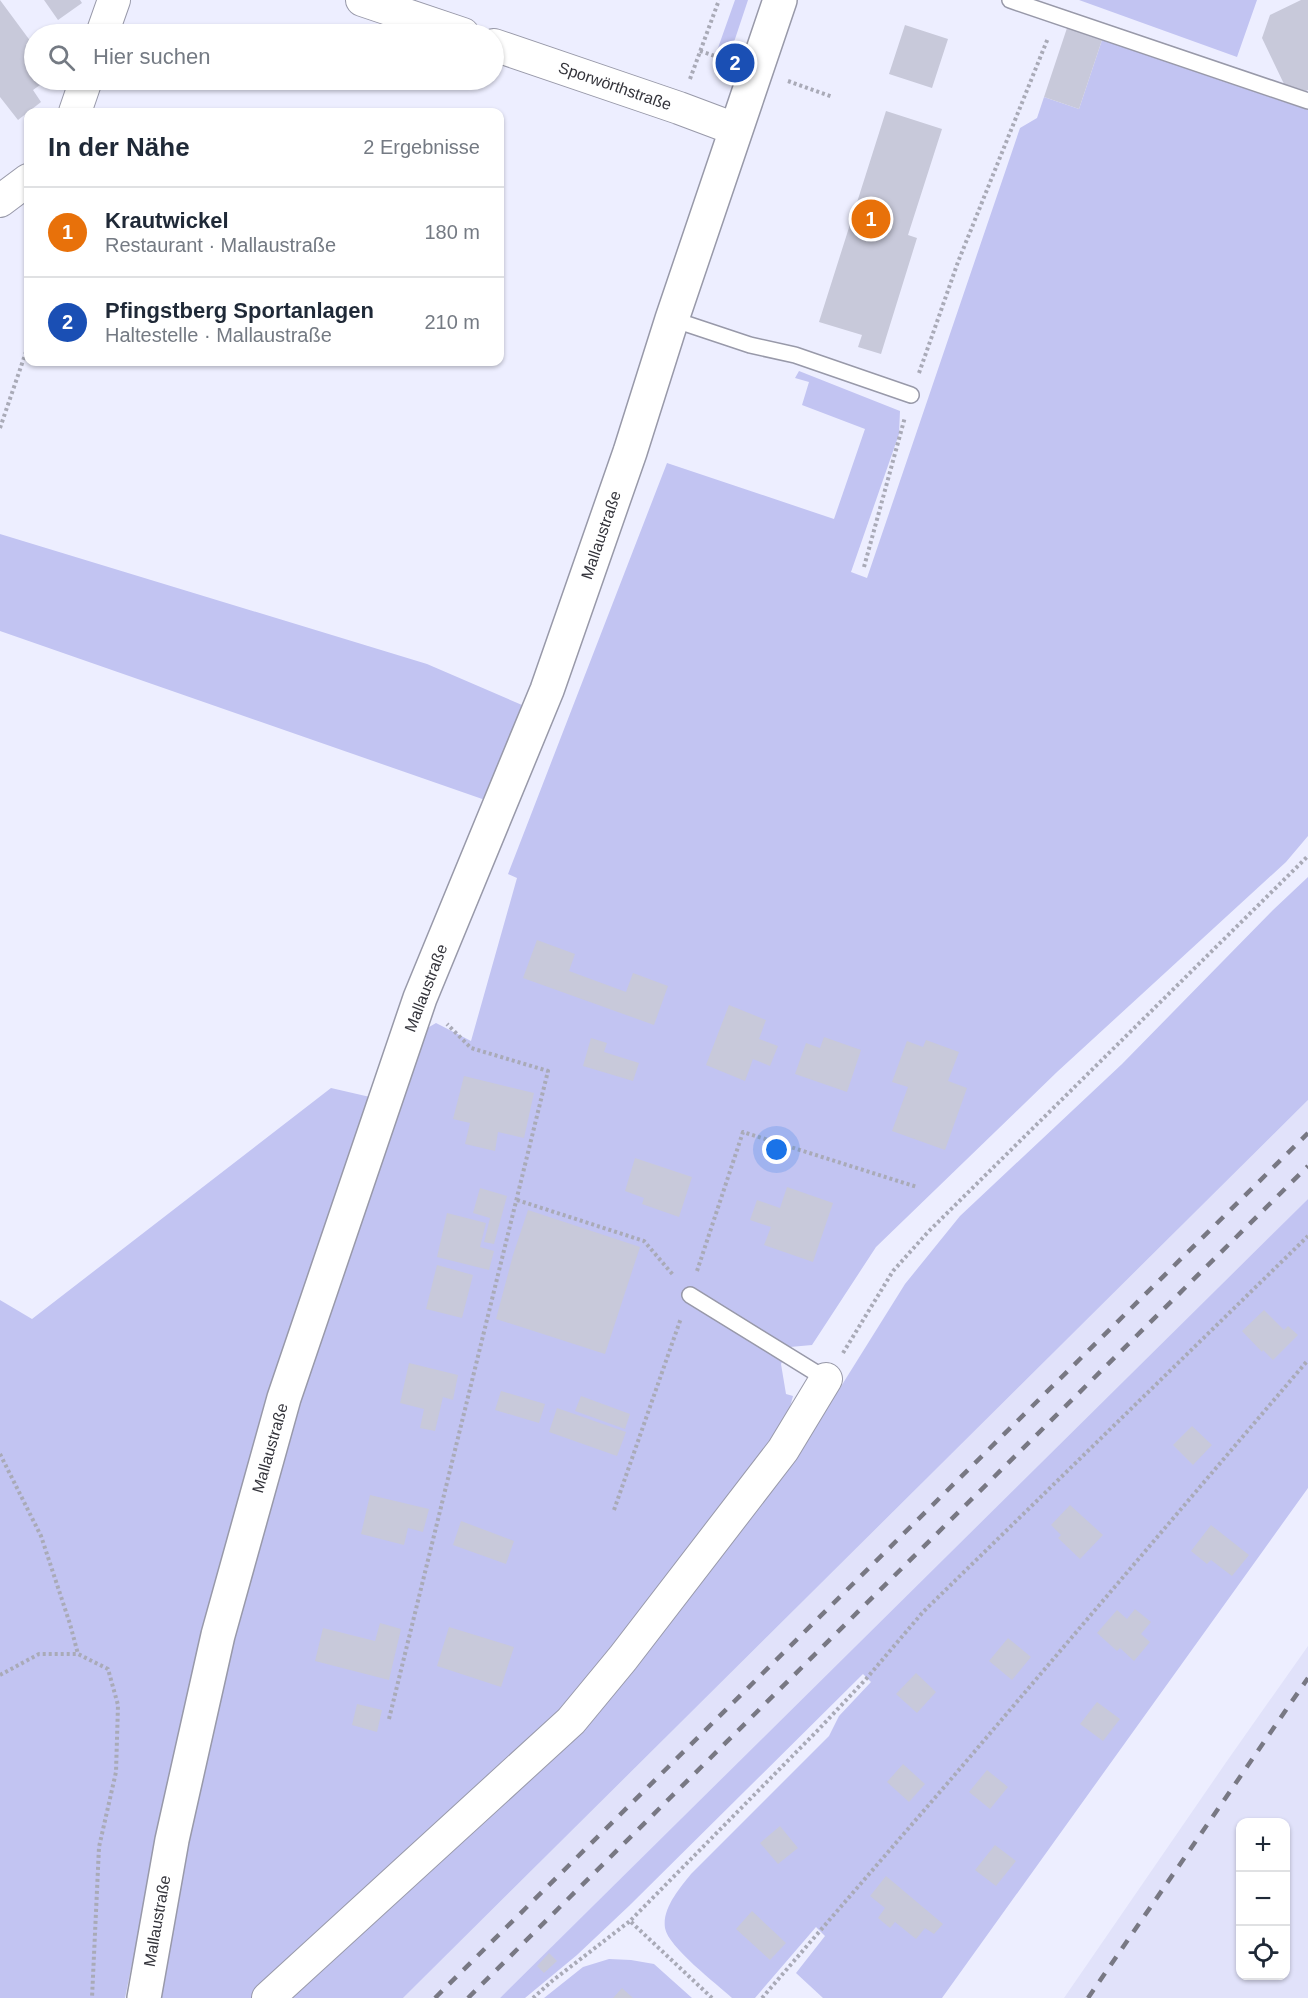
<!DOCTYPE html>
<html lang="de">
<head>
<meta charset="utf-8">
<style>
	body { margin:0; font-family:Helvetica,sans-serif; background:#f6f6f7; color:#1f2937 }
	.controls { position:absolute; right:18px; bottom:18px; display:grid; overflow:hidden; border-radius:12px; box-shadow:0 2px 4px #0004 }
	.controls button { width:54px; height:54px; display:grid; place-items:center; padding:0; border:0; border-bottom:2px solid #e0e1e3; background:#fff; color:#1f2937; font:30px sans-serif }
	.you { position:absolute; left:777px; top:1150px; width:21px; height:21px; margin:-15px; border:4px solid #fff; border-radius:50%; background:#1a73e8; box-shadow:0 0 0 9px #1a73e833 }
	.badge { display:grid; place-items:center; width:39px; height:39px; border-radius:50%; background:#db2777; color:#fff; font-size:20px; font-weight:700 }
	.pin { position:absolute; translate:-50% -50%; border:3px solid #fff; box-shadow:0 2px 6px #0006 }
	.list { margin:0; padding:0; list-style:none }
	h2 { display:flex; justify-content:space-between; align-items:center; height:78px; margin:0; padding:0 24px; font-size:26px }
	h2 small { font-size:20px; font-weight:400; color:#747a83 }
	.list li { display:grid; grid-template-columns:39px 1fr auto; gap:18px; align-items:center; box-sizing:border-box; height:90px; padding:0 24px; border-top:2px solid #e0e1e3 }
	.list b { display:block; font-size:22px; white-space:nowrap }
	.list p { margin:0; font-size:20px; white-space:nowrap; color:#747a83 }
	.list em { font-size:20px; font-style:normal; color:#747a83 }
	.icon { flex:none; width:33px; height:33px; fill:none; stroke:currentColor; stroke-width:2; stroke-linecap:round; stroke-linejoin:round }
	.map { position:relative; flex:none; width:1308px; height:1998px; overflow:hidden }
	.search { position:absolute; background:#fff; box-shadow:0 2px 4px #0004; left:24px; top:24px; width:480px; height:66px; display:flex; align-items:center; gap:15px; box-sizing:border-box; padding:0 21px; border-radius:33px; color:#747a83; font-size:22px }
	.panel { position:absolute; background:#fff; box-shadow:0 2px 4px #0004; left:24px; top:108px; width:480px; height:258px; border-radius:12px }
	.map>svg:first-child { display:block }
</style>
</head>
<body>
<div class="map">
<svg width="1308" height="1998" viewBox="0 0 1308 1998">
	<rect width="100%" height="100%" fill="#edeeff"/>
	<path fill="#e1e2fa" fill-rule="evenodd" d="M1308,1100V1199L975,1530L500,1998H403Z
		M1308,1646V1998H1064L1227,1761ZM1240,1822H1286V1976H1240Z"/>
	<path fill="#c2c4f2" d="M735,0H748L726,66L713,62Z
		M1079,0H1257L1237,57Z
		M1102,40L1308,110V836L1286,862L1057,1072L876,1247L812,1345L790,1347L781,1364L786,1394L793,1396L786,1422L565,1712L251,1998H157L184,1837L237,1604L287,1429L424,1030L436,1023L471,1041L517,878L508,874L667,463L834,519L865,429L802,405L809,382L795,378L799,371L900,411L899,434L851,572L867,578L1020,128L1037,118L1044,97L1079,109Z
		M0,534L427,664L522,705L488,801L0,631Z
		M1308,877V1100L403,1998H291L729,1543L840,1388L905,1284L960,1216L1122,1064L1273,910Z
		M331,1088L370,1097L264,1408L191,1676L125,1998H0V1300L32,1319Z
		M1308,1199V1488L942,1998H823L796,1973L825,1936L816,1927L755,1998H732C717,1984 668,1947 665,1928C662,1908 680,1888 691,1874L829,1736L839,1716L871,1682L863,1674L630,1905L577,1955L525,1998H500Z
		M609,1959L631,1960L654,1964L692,1998H544L583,1967Z"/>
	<path fill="#c8c9da" d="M0,0L34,46V80H47L33,90L41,102L18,120L0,97Z
		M44,0H80L82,3L58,20Z
		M1301,0H1308V90L1306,91L1284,84L1262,38L1270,15Z
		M905,25L948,39L932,88L889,74Z
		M1067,28L1102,40L1079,109L1044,97Z
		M886,111L942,129L908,235L917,238L881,354L858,347L862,335L819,322Z
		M537,940L575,954L569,971L626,992L633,973L668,986L654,1025L523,978Z
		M729,1005L766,1020L759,1039L778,1046L770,1066L753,1059L745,1081L706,1065Z
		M824,1037L861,1050L847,1092L795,1074L806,1043L820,1048Z
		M591,1038L607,1043L604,1052L639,1063L633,1081L583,1066Z
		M926,1040L959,1052L948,1081L967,1088L945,1150L892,1131L908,1087L892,1082L907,1041L923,1047Z
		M464,1076L534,1093L524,1138L498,1132L495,1151L465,1144L470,1123L453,1119Z
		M635,1158L692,1177L679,1217L642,1204L644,1198L625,1191Z
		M787,1187L833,1203L813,1262L764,1245L771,1227L750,1220L757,1200L780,1208Z
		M480,1188L507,1196L494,1244L484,1242L490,1218L473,1213Z
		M528,1210L640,1247L605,1354L496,1319L513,1255Z
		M447,1213L486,1223L480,1247L494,1251L489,1270L437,1257Z
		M437,1265L473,1275L462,1318L426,1309Z
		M1264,1310L1284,1330L1288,1326L1298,1335L1273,1360L1263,1350L1262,1352L1242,1331Z
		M409,1363L458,1375L453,1400L443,1397L435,1431L420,1428L424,1409L400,1403Z
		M501,1391L545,1404L539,1423L495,1410Z
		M581,1396L630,1414L625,1429L575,1411Z
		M557,1408L626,1432L617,1456L549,1432Z
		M1192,1426L1212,1445L1193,1465L1173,1445Z
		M370,1495L429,1509L423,1532L408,1528L404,1545L361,1534Z
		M1070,1505L1103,1535L1080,1559L1058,1538L1061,1535L1051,1525Z
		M461,1521L514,1541L506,1564L453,1545Z
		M1211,1525L1249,1555L1232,1576L1211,1560L1207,1564L1191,1551Z
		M1135,1609L1151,1622L1141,1634L1150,1642L1134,1661L1120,1648L1117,1651L1097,1633L1117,1610L1127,1619Z
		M380,1623L401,1629L389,1680L315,1661L323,1628L375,1641Z
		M449,1627L514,1647L501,1687L437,1666Z
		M1008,1638L1031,1657L1012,1680L989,1661Z
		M916,1673L936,1692L917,1713L896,1694Z
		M1097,1702L1120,1719L1103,1741L1080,1724Z
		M357,1704L382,1710L377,1732L352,1725Z
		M903,1764L925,1784L909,1802L887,1782Z
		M987,1770L1008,1787L990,1809L969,1792Z
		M780,1826L798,1848L778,1864L760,1843Z
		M995,1845L1016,1861L996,1886L975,1870Z
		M886,1876L943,1924L934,1934L925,1928L916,1939L895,1922L890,1928L878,1918L885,1908L870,1896Z
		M752,1911L786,1943L770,1960L736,1929Z
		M549,1953L557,1961L544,1973L537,1966Z
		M622,1988L633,1998H613Z"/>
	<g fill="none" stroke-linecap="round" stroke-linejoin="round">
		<defs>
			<path id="service" d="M1010,0L1308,101
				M672,319L750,345L795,355L911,395
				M690,1295L826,1379"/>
			<path id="minor" d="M362,0L463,34
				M102,34L114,0
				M494,45L679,108L735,129
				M75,112L86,80
				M0,201L28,180
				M268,1998L571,1721L623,1658L783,1450L826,1379"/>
			<path id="tertiary" d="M144,1998L172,1840L218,1635L284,1398L420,998L547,690L630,452L672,319L780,0"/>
		</defs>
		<use href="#service" stroke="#9899a9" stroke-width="18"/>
		<use href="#minor" stroke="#9899a9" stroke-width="34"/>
		<use href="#tertiary" stroke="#9899a9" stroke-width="36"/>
		<path stroke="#a9aab7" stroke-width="4" stroke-dasharray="3 3" stroke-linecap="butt" d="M700,51L724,59
			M690,79L719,0
			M788,81L833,97
			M919,373L958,262L1048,38
			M0,428L28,346
			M864,567L905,417
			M517,1200L644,1241L674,1276
			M697,1271L743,1132L917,1187
			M843,1353L893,1271L928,1232L1308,856
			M0,1454L41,1536L70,1624L78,1654
			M614,1510L681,1318
			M0,1675L39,1654H78L108,1669L118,1705L116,1772L99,1847L92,1998
			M389,1719L548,1071L471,1048L447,1024
			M533,1998L552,1981L630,1921
			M712,1998L630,1921L819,1729L866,1679L923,1612L1308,1236
			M762,1998L952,1778L1308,1360"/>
		<use href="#service" stroke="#fff" stroke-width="15"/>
		<use href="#minor" stroke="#fff" stroke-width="32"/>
		<use href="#tertiary" stroke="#fff" stroke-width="33"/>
		<path stroke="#787883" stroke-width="4.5" stroke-dasharray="10 10" stroke-linecap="butt" d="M435,1998L1308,1133
			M468,1998L1308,1166
			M1088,1998L1308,1678"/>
	</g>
	<g text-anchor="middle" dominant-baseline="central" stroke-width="5" stroke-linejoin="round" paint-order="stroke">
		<g font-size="16" fill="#34343b" stroke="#fff">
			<text transform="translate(615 86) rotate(19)">Sporwörthstraße</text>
			<text transform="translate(601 535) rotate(-71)">Mallaustraße</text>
			<text transform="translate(426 988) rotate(-69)">Mallaustraße</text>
			<text transform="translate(270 1448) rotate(-74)">Mallaustraße</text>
			<text transform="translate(157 1921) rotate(-80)">Mallaustraße</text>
		</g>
	</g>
</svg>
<div class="controls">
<button>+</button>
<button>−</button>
<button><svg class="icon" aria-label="locate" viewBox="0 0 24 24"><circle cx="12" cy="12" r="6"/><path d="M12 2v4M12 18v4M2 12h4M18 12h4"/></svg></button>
</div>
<div class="you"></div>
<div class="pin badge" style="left:871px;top:219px;background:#e8710a">1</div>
<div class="pin badge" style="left:735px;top:63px;background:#1a4fb4">2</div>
<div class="search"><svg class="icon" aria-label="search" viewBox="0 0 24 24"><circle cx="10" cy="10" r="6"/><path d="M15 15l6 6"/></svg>Hier suchen</div>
<section class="panel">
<h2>In der Nähe<small>2 Ergebnisse</small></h2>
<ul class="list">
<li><span class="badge" style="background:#e8710a">1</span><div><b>Krautwickel</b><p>Restaurant · Mallaustraße</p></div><em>180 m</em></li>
<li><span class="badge" style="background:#1a4fb4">2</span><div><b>Pfingstberg Sportanlagen</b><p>Haltestelle · Mallaustraße</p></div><em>210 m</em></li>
</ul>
</section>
</div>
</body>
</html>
